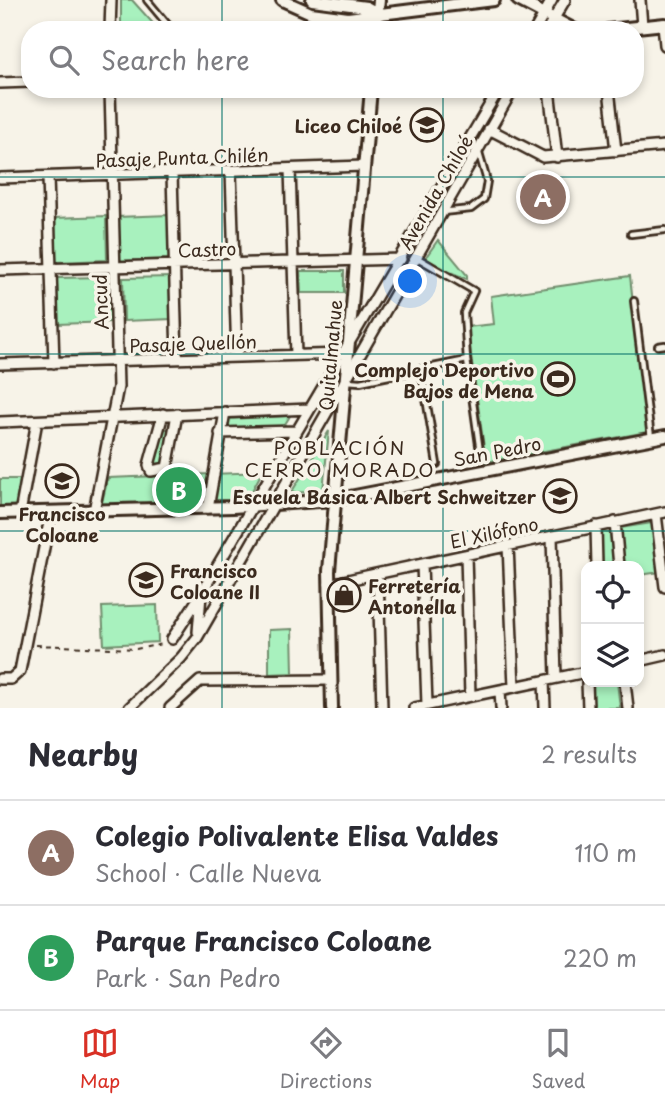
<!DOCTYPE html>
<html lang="en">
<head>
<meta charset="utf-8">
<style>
	body { margin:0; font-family:"Playpen Sans",sans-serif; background:#f7f7f7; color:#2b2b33 }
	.controls { position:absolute; right:21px; bottom:21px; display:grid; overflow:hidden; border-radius:14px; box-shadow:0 4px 10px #0003 }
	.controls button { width:63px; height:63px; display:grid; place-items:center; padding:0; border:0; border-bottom:2px solid #e1e1e2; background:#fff; color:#2b2b33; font:35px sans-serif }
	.you { position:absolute; left:411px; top:282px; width:24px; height:24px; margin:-18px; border:5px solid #fff; border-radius:50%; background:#1a73e8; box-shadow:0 0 0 10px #1a73e833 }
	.badge { display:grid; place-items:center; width:46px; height:46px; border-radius:50%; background:#d93025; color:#fff; font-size:23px; font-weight:700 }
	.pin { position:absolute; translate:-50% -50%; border:4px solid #fff; box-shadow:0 2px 7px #0006 }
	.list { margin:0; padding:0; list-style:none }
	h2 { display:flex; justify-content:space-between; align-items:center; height:91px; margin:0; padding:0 28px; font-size:30px }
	h2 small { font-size:23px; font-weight:400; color:#7c7c81 }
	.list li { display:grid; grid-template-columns:46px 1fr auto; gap:21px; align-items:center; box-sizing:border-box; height:105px; padding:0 28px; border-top:2px solid #e1e1e2 }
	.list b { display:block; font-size:26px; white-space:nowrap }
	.list p { margin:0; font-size:23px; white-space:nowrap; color:#7c7c81 }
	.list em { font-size:23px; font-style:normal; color:#7c7c81 }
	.icon { flex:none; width:38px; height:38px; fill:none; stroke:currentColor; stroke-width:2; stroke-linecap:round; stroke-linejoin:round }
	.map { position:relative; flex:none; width:665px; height:708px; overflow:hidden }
	.search { position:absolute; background:#fff; box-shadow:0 4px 10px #0003; left:21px; right:21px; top:21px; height:77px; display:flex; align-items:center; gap:18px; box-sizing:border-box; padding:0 24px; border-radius:28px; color:#7c7c81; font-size:26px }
	.sheet { height:301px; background:#fff }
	nav { display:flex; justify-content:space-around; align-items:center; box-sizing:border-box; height:98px; border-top:2px solid #e1e1e2; background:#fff; font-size:19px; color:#7c7c81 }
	nav a { display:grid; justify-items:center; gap:4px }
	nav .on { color:#d93025 }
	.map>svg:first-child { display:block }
</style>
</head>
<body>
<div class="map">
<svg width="665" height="708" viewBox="0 0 665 708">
	<rect width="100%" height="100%" fill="#f7f3e8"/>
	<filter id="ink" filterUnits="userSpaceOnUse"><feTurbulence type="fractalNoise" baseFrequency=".0143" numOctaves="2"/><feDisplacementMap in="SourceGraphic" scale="14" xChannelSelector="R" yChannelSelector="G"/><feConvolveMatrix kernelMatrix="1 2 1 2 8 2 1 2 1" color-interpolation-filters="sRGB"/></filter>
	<g filter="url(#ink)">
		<path fill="#a8f1be" stroke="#728e6e" stroke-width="2" d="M121,0H132L159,30H121Z
			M169,215L170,259L119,261L117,217Z
			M106,216L107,260L56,262L54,218Z
			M438,240L467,275V279L423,261Z
			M300,271H344V293H301Z
			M630,276L647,432L486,462L467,327L494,324L491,296Z
			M103,277L109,282L110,322L58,324L56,278Z
			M172,277L173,319L124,321L123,278Z
			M290,416L282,429H225L228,419Z
			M162,429H172L164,467H154Z
			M329,431L323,491L291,493Z
			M262,472L246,502L101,506L108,478Z
			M0,479H20L18,506L0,507Z
			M652,523L661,572L639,575V566H624L620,528Z
			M602,532L610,533L614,566H600L599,537Z
			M157,605L158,642L104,645L102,607Z
			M292,629L293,673L269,674V630Z
			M592,682H617L620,708H593Z"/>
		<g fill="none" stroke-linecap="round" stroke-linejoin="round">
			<defs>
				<path id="service" d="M147,0L172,30
					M442,212L471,209L484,199L487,181L478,150
					M631,234L665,230
					M634,301L651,438
					M658,346L665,345
					M467,360L481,459
					M421,369L437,464
					M347,381L360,382L467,360L464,313L474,291L416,257"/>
				<path id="minor" d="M640,0L642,26
					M663,24L665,45
					M110,30L111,0
					M535,30L552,0
					M547,30L565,0
					M0,83L30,82
					M549,89L557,157
					M609,89L616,151
					M489,129L543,157L665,146
					M290,169L296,355
					M231,171L237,357
					M172,173L177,359
					M48,177L54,363
					M0,178L364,166
					M0,270L401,259
					M0,364L345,354
					M163,414L149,465L151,471L167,468L177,414
					M0,422L309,409
					M220,433L295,431
					M208,508L225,412
					M94,511L118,387L110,89
					M20,513L37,421
					M656,514L665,587
					M615,522L619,566
					M596,526L597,566
					M552,536L556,678
					M508,545L514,687
					M466,555L470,696
					M422,564L427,705
					M378,574L382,708
					M329,584L665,512
					M198,632L201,595L209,580L499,89
					M172,639L198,599
					M639,661L665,655
					M0,679H11L20,671L51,512
					M544,681L545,708
					M587,682L588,708
					M625,682L628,708
					M500,690L501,708
					M129,708L181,658L197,638L513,89
					M170,708L200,681L331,680
					M414,708L586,672"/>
				<path id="tertiary" d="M282,0L311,13L348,18L494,0
					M312,0L366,7L377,13
					M518,0L575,30
					M376,30L379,0
					M608,30L665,24
					M0,513L233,507L334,500L665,436
					M332,708L329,571L371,89"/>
			</defs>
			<use href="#service" stroke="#3b2a1e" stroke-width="10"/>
			<use href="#minor" stroke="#3b2a1e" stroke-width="14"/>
			<use href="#tertiary" stroke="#3b2a1e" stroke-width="16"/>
			<path stroke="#3b2a1e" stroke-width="2" stroke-dasharray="5 5" stroke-linecap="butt" d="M36,645L136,649L163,644"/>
			<use href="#service" stroke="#f7f3e8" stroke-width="4.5"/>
			<use href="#minor" stroke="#f7f3e8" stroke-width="9"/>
			<use href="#tertiary" stroke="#f7f3e8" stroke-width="10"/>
		</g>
	</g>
	<path fill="none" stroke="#0f766e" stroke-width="2" stroke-opacity="0.55" d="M222,0V30M443,0V30M222,89V708M443,89V708M0,177H665M0,354H665M0,531H665"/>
	<defs>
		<symbol id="school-ring" viewBox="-11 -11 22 22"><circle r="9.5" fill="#f7f3e8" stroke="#3b2a1e" stroke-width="1.5"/><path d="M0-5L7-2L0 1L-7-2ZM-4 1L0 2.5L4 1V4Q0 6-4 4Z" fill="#3b2a1e"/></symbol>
		<symbol id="stadium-ring" viewBox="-11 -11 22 22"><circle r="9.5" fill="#f7f3e8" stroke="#3b2a1e" stroke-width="1.5"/><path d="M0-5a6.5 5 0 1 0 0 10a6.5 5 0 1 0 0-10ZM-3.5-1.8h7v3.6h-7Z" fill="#3b2a1e"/></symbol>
		<symbol id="shop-ring" viewBox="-11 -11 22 22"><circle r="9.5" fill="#f7f3e8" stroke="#3b2a1e" stroke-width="1.5"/><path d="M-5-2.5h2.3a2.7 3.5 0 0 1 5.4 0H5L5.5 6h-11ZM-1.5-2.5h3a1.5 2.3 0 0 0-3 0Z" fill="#3b2a1e"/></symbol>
	</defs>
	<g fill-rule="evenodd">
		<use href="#school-ring" x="408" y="106" width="38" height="38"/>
		<use href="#stadium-ring" x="539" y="360" width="38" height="38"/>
		<use href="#school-ring" x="43" y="462" width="38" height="38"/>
		<use href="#school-ring" x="541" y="477" width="38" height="38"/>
		<use href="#school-ring" x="127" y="561" width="38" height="38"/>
		<use href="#shop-ring" x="325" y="576" width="38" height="38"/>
	</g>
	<g text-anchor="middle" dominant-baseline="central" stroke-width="7" stroke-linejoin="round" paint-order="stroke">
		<g font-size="18" font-weight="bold" fill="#3b2a1e" stroke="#f7f3e8" text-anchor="end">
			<text x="402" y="125">Liceo Chiloé</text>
			<text x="534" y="369">Complejo Deportivo<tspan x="534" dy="21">Bajos de Mena</tspan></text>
			<text x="536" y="496">Escuela Básica Albert Schweitzer</text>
			<text x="62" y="513" text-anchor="middle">Francisco<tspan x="62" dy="21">Coloane</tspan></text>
			<text x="170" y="570" text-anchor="start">Francisco<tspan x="170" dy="21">Coloane II</tspan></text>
			<text x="368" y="585" text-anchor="start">Ferretería<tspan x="368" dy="21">Antonella</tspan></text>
		</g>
		<g font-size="18" fill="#3b2a1e" stroke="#f7f3e8">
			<text transform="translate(182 157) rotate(-2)">Pasaje Punta Chilén</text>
			<text transform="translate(435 192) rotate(-60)">Avenida Chiloé</text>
			<text transform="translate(207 249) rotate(-2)">Castro</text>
			<text transform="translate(100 302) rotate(-92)">Ancud</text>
			<text transform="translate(193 343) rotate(-2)">Pasaje Quellón</text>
			<text transform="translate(330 355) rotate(-85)">Quitalmahue</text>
			<text transform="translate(497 451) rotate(-11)">San Pedro</text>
			<text transform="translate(494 532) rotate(-12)">El Xilófono</text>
		</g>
		<g font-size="19" letter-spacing="2" fill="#3b2a1e" stroke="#f7f3e8">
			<text x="340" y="447">POBLACIÓN<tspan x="340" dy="22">CERRO MORADO</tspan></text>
		</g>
	</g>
</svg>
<div class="controls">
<button><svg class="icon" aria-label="locate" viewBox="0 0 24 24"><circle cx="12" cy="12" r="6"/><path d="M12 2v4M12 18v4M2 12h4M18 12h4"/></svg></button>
<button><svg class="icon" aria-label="layers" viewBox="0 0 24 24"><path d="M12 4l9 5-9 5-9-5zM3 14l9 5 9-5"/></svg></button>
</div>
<div class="you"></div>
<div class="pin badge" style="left:543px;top:197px;background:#8d6e63">A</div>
<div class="pin badge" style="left:179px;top:490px;background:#2e9e5b">B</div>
<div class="search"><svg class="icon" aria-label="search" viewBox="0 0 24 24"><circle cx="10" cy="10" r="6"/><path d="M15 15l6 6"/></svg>Search here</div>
</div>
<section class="sheet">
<h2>Nearby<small>2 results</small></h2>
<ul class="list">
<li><span class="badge" style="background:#8d6e63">A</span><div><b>Colegio Polivalente Elisa Valdes</b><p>School · Calle Nueva</p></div><em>110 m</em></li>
<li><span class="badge" style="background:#2e9e5b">B</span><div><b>Parque Francisco Coloane</b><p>Park · San Pedro</p></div><em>220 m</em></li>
</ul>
</section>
<nav>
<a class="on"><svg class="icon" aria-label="map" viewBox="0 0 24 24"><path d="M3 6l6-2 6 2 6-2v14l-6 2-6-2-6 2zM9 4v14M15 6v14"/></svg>Map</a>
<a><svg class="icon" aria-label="directions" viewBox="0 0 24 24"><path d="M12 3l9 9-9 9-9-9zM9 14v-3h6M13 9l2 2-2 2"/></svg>Directions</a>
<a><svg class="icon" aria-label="saved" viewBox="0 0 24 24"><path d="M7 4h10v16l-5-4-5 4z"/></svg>Saved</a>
</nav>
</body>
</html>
